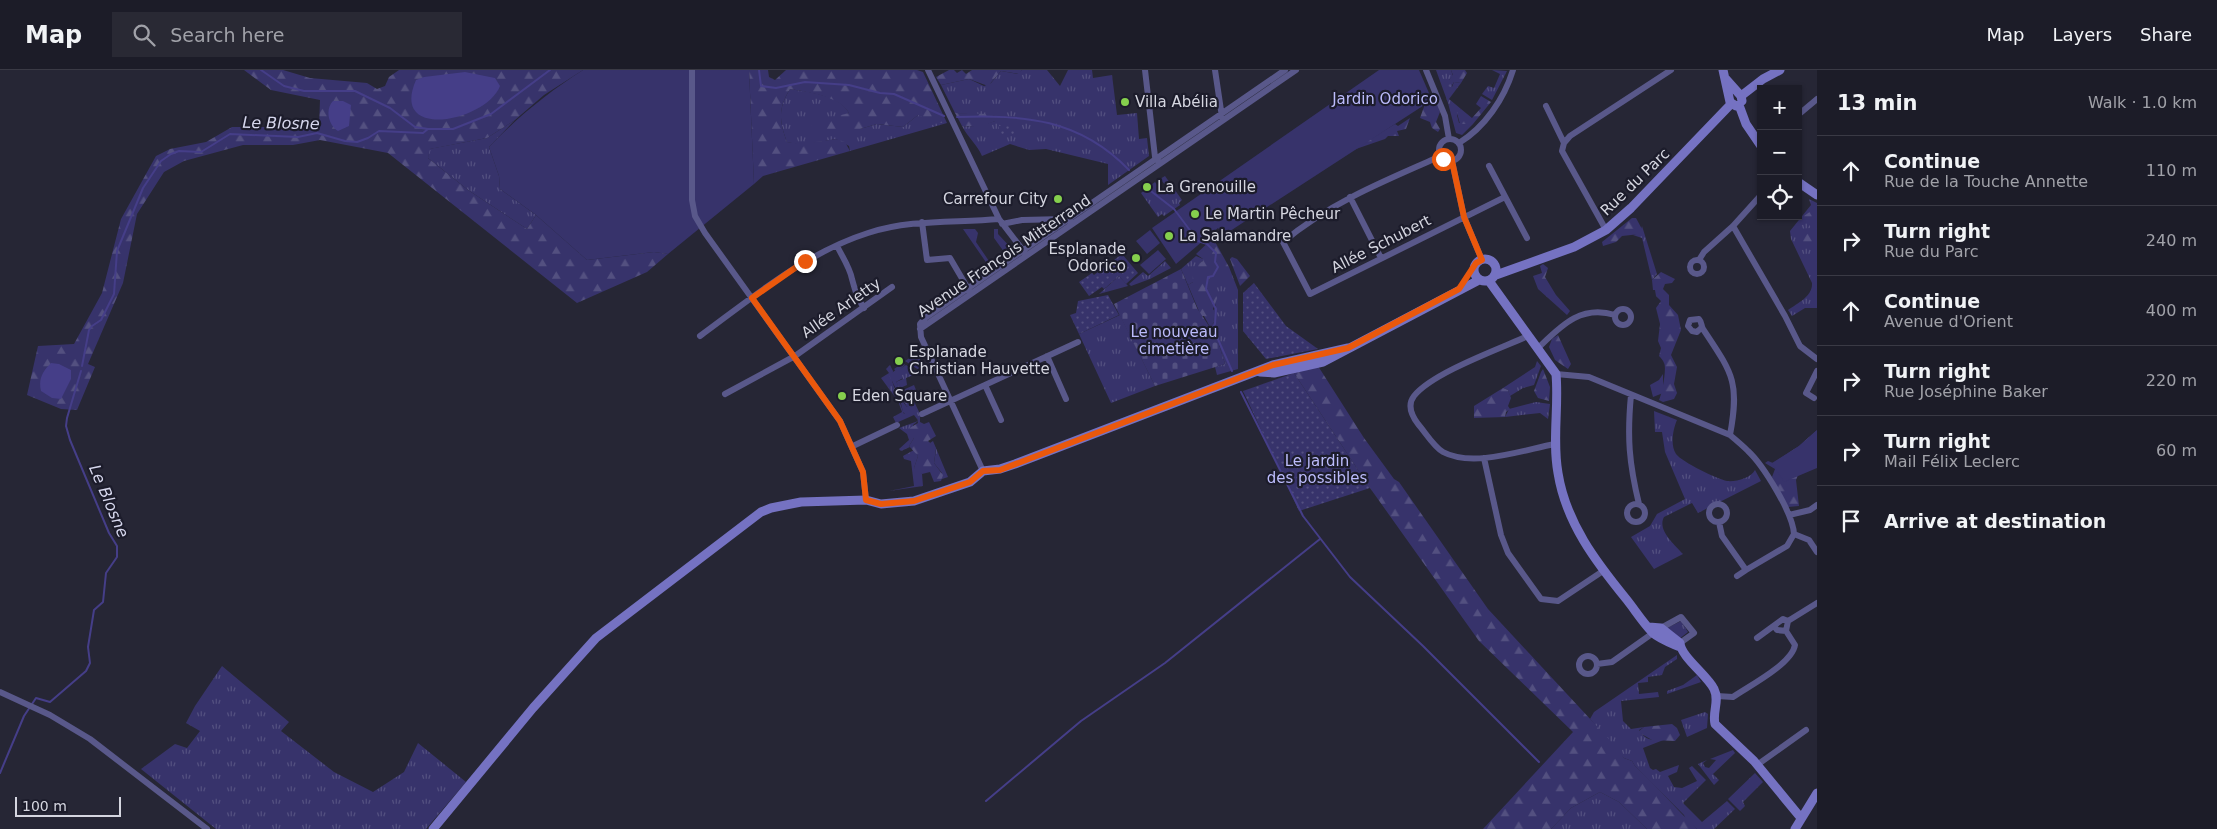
<!DOCTYPE html>
<html lang="en">
<head>
<meta charset="utf-8">
<style>
	body { margin:0; font-family:"DejaVu Sans",sans-serif; background:#292934; color:#f1f3f6 }
	.controls { position:absolute; right:15px; top:15px; display:grid; overflow:hidden; border-radius:0px; box-shadow:0 1px 4px #0004 }
	.controls button { width:45px; height:45px; display:grid; place-items:center; padding:0; border:0; border-bottom:1px solid #3a3a45; background:#1c1c28; color:#f1f3f6; font:25px sans-serif }
	.scale { position:absolute; left:15px; bottom:12px; width:106px; box-sizing:border-box; padding-left:5px; border:2px solid #d5d6e0; border-top:0; font-size:14px; line-height:18px; white-space:nowrap; color:#d5d6e0; -webkit-text-stroke:4px #1c1c2b; paint-order:stroke }
	.stop { position:absolute; width:15px; height:15px; margin:-11px; border:4px solid #ea580c; border-radius:50%; background:#fff }
	.stop.end { background:#ea580c; border-color:#fff; box-shadow:0 1px 5px #0008 }
	.list { margin:0; padding:0; list-style:none }
	h2 { display:flex; justify-content:space-between; align-items:center; height:65px; margin:0; padding:0 20px; font-size:21px }
	h2 small { font-size:16px; font-weight:400; color:#a0a1a8 }
	.list li { display:grid; grid-template-columns:32px 1fr auto; gap:15px; align-items:center; box-sizing:border-box; height:70px; padding:0 20px; border-top:1px solid #3a3a45 }
	.list b { display:block; font-size:19px; white-space:nowrap }
	.list p { margin:0; font-size:16px; white-space:nowrap; color:#a0a1a8 }
	.list em { font-size:16px; font-style:normal; color:#a0a1a8 }
	.icon { flex:none; width:28px; height:28px; fill:none; stroke:currentColor; stroke-width:2; stroke-linecap:round; stroke-linejoin:round }
	.map { position:relative; flex:none; width:1817px; height:759px; overflow:hidden }
	header { display:flex; align-items:center; gap:30px; box-sizing:border-box; height:70px; padding:0 25px; background:#1c1c28; border-bottom:1px solid #3a3a45 }
	header strong { font-size:24px }
	nav { display:flex; gap:28px; margin-inline-start:auto; font-size:18px }
	.search { width:350px; height:45px; background:#292934; display:flex; align-items:center; gap:12px; box-sizing:border-box; padding:0 18px; border-radius:0px; color:#a0a1a8; font-size:19px }
	main { display:flex }
	aside { flex:1; background:#1c1c28 }
	.map>svg:first-child { display:block }
</style>
</head>
<body>
<header>
<strong>Map</strong>
<div class="search"><svg class="icon" aria-label="search" viewBox="0 0 24 24"><circle cx="10" cy="10" r="6"/><path d="M15 15l6 6"/></svg>Search here</div>
<nav><a>Map</a><a>Layers</a><a>Share</a></nav>
</header>
<main>
<div class="map">
<svg width="1817" height="759" viewBox="0 0 1817 759">
	<defs>
		<pattern id="grass-tufts" width="24" height="20" patternUnits="userSpaceOnUse" patternTransform="scale(1.25)"><rect width="24" height="20" fill="#37336b"/><path d="M3 7l-1-3M5 7V3M7 7l1-3M15 17l-1-3M17 17v-4M19 17l1-3" fill="none" stroke="#535080"/></pattern>
		<pattern id="forest-firs" width="22" height="20" patternUnits="userSpaceOnUse" patternTransform="scale(1.25)"><rect width="22" height="20" fill="#37336b"/><path d="M5 1l3.5 6h-7zM16 11l3.5 6h-7z" fill="#535080"/></pattern>
		<pattern id="cemetery-stones" width="16" height="16" patternUnits="userSpaceOnUse" patternTransform="scale(1.25)"><rect width="16" height="16" fill="#37336b"/><path d="M2 7V4a2 2 0 0 1 4 0v3zM10 15v-3a2 2 0 0 1 4 0v3z" fill="#535080"/></pattern>
		<pattern id="garden-dots" width="8" height="8" patternUnits="userSpaceOnUse" patternTransform="scale(1.25)"><rect width="8" height="8" fill="#37336b"/><path d="M2 2h.1M6 6h.1" fill="none" stroke="#535080" stroke-width="1.8" stroke-linecap="round"/></pattern>
	</defs>
	<rect width="100%" height="100%" fill="#262635"/>
	<path fill="url(#grass-tufts)" d="M1022,0H1047L1060,16L1068,0H1092L1093,8L1112,5L1117,45L1137,43L1139,69L1147,68L1149,86L1108,115V94L1046,79L1029,80L1010,74L982,86C977,74 968,68 962,56C974,57 984,55 995,51L996,46L955,43L941,15L969,9L984,16L991,13L1001,1L1018,4Z
		M1436,0H1451L1453,6L1449,10L1452,17L1454,12L1461,13L1449,29L1461,39L1457,45L1459,53L1473,54L1462,65L1456,63L1448,33Z
		M1492,0L1507,1L1492,30L1482,24L1488,16L1494,18L1500,4Z
		M790,19C808,22 840,25 849,43L810,59H860L877,54L903,57L918,45C928,45 936,53 947,53L850,81L849,76L836,69L802,75L787,72C779,51 778,38 790,19Z
		M515,50L489,77L499,106L500,119L536,145L527,159L468,120L428,88L429,79L487,68Z
		M1165,106L1182,130L1179,133L1180,135L1164,146L1162,144L1158,147L1141,123L1155,112L1164,124L1170,120L1160,109Z
		M1809,129L1817,133V238H1805L1792,246L1788,240C1798,233 1813,226 1812,213L1791,169L1790,161L1811,135Z
		M1642,156L1657,204L1652,210L1642,168L1633,165L1640,163Z
		M963,159H975L978,163L976,172L991,194L997,190L998,192L990,198Z
		M994,159H998V164L1012,179L1010,185L1007,186L994,168Z
		M1196,186L1203,189V191L1199,194L1193,212L1188,215L1181,199Z
		M1165,191L1171,198L1150,209L1131,216L1129,214L1143,202L1148,206Z
		M1218,197H1229L1238,220V299L1217,305L1215,297L1225,294L1217,268L1210,257L1214,252L1212,242L1216,236L1207,218L1208,207L1213,206Z
		M1119,206L1128,216L1099,224Z
		M1120,245L1155,316L1111,333L1079,264Z
		M917,283L925,301L922,302L905,291Z
		M1537,291L1541,296L1534,315L1523,318L1510,326L1508,320L1503,318L1535,297Z
		M903,293L905,295L900,299L906,295L918,303L906,308L907,315L900,318L896,312L903,309L894,299Z
		M890,295L893,301L892,311L904,344L910,336L907,337L903,330L905,326L901,321L914,315L916,320L910,323L921,346L917,349L914,345L896,353L893,347L902,342L898,331L881,308L889,303L886,299Z
		M1663,304V323L1653,327L1650,315L1659,310Z
		M1536,332L1550,334L1548,349L1540,343L1505,347L1509,339Z
		M1654,341L1677,350C1673,359 1670,375 1676,384C1682,392 1717,409 1727,411C1736,412 1751,408 1755,400L1761,411L1698,443L1692,433L1664,447C1657,460 1674,474 1683,484L1654,499L1631,467L1650,456L1657,444L1685,429L1665,382L1662,362H1655Z
		M918,351L913,355L914,368L909,376L910,377L901,381L899,379L909,370L907,364L899,358Z
		M933,371L948,407L942,409V403L934,393L936,380L930,373Z
		M914,380L918,386L914,398L922,404L923,416L889,421L914,416L911,391L904,389L903,386Z
		M1681,551L1688,562L1679,569L1667,558Z
		M1677,585V589L1665,597L1662,605L1648,607V612L1638,613L1639,624L1658,622L1659,627L1621,631L1623,651L1631,659L1644,657L1639,660C1645,671 1655,671 1666,669L1643,678L1650,698L1653,700L1656,699L1660,702L1679,695L1677,702L1668,706L1674,717L1682,718L1697,711L1689,698L1692,696L1706,710L1683,733L1702,752L1727,731L1735,739L1714,759H1697L1686,750L1684,745L1635,696L1632,691L1624,688L1590,649L1594,642Z
		M222,596L289,652L281,661L334,702L373,722L404,702L418,673L466,712L426,759H216L141,699L175,674L187,678L200,661L186,653L195,636Z
		M1697,605L1701,612L1667,624V621L1683,615Z
		M1705,642L1708,644L1707,658L1687,667L1681,650Z
		M1733,680L1735,683L1713,704L1719,710L1714,715L1698,694L1707,690L1703,693L1705,697L1709,698L1716,690L1710,689Z
		M1755,703L1763,712L1743,732L1745,736L1740,741L1728,729Z
		M1600,722L1619,732L1647,759H1551L1571,738Z"/>
	<path fill="url(#forest-firs)" d="M244,0H283L310,8L367,13L377,19L385,16L389,7L399,0H583L544,25L515,50L487,68L430,79L428,88L468,120L527,159L536,145L587,190L654,182L668,184L647,202L577,233L388,83L320,70L293,75H243L184,91L164,102L137,144L123,213L88,294L95,297L77,340L61,339L27,325L38,276L74,274L102,223L121,149L156,86L170,79L206,72L232,57H319L320,30L271,20Z
		M749,0H768L769,7L775,10L786,0H917L923,2L947,53H937L918,45L903,57L877,54L860,59H809L814,52L849,43C840,26 807,22 790,19C778,38 779,51 787,72L802,74L836,69L845,72L850,81L763,106L754,114Z
		M949,0H954L957,3L962,0L966,4L972,0H1022L1019,4L1001,1L988,16L969,9L941,15L936,7Z
		M1451,0H1465L1467,3L1461,13L1454,12L1451,17L1448,16L1449,10L1453,5Z
		M1481,26L1491,32L1473,54H1460L1457,43L1461,39L1472,48L1481,38L1476,34Z
		M1432,31L1437,32L1440,42L1436,52L1440,59L1438,62L1432,58L1430,52L1420,48L1425,34Z
		M955,43L990,44L1000,49L983,56H962Z
		M1410,48L1406,59L1397,61L1399,66H1388L1385,69L1353,80L1395,54L1398,56Z
		M1814,133H1817V174L1801,172L1797,161L1799,159L1811,158L1804,146L1811,141Z
		M1632,148H1636L1643,161L1640,164L1622,166L1616,172L1603,176L1602,172Z
		M1213,168L1229,197H1218L1213,206L1207,208V218L1215,221L1218,226L1213,239L1214,252L1210,257L1204,246H1201L1188,215L1193,212L1192,198L1203,191V189L1196,184Z
		M1232,187L1237,189L1250,206L1240,216L1230,189Z
		M1543,194L1548,198L1545,207L1556,225L1570,241L1567,245L1538,219L1533,206L1542,203L1540,196Z
		M1661,202L1675,209L1672,213L1665,214L1663,219L1669,225V235L1678,245L1681,260L1671,285L1677,297L1674,314L1677,323L1674,329L1663,332L1659,330C1662,324 1667,298 1664,293C1663,290 1661,288 1659,286L1661,278L1658,271L1660,254L1656,238L1661,231L1656,226L1655,220H1653L1652,210Z
		M1558,265L1571,294L1568,299L1555,290L1549,277L1552,269Z
		M1318,296L1364,368L1394,409L1399,412L1488,539L1618,679L1624,688L1632,691L1635,696C1657,716 1676,739 1697,759H1647L1619,732L1600,722L1571,738L1551,759H1483L1573,662L1479,571L1370,418L1294,303Z
		M897,299L903,308L896,312L905,324L903,332L907,337L912,334L915,337L907,345L903,342L899,325L889,305Z
		M1543,299L1550,317L1549,331L1538,328L1534,321L1541,302Z
		M1503,318L1508,320L1511,328L1508,336L1510,339L1506,342L1505,347L1474,348V336Z
		M920,345V352L924,354L929,352L936,366L928,371L936,378L934,393L943,405L941,411L934,412L930,402L922,404L916,402L914,398L918,386L909,376L914,368L908,359L918,353L917,347Z
		M1817,360L1796,410L1799,436L1788,437L1772,407L1775,399L1765,393L1768,391L1773,393L1799,376Z
		M1672,654L1677,658L1680,665L1675,671L1652,670L1638,662L1644,657Z"/>
	<path fill="url(#cemetery-stones)" d="M1181,199L1197,238L1217,268L1225,294L1155,316L1114,234Z"/>
	<path fill="#37336b" d="M583,0H749L754,114L668,184L654,182L587,190L536,145L500,119L499,106L489,77C519,46 547,23 583,0Z
		M1379,0H1419L1432,30L1224,165L1218,158L1176,194L1152,158Z
		M1150,160L1160,173L1147,184L1136,171Z
		M1158,180L1166,189L1149,204L1140,195Z
		M1817,360V398L1784,412L1772,393L1799,376Z"/>
	<path fill="url(#garden-dots)" d="M1015,55V65L999,66V56Z
		M1122,184L1138,203L1126,214L1119,206L1104,219L1102,217L1089,226L1079,212L1092,203L1094,205Z
		M1254,213L1286,256L1318,279L1266,289L1243,261V223Z
		M1108,225L1119,245L1079,264L1070,245L1076,243L1078,231Z
		M1294,303L1370,418L1299,441L1243,321Z"/>
	<path fill="#453e88" d="M465,2L495,8L500,16C487,51 389,72 416,10L424,7Z
		M333,31H343L351,35L349,56L338,61C328,55 325,39 333,31Z
		M51,293L59,294L71,300V309L61,329L52,328L41,321C38,309 43,301 51,293Z"/>
	<g fill="none" stroke-linecap="round" stroke-linejoin="round">
		<path stroke="#453e88" stroke-width="2" d="M261,0L284,16L304,21H355L390,38L415,57L428,59
			M759,0L761,16L776,18L805,12L849,15L880,23L894,24L944,46
			M957,47C1024,45 1079,48 1129,100
			M1147,118L1174,139L1198,171L1207,174L1216,183L1215,192L1218,197L1213,206L1208,207L1206,219L1216,239L1215,254L1213,258L1232,301
			M82,296L89,260L92,256L101,250L114,224L117,181L143,118L161,91L171,84L179,81L201,82L230,64L298,67L317,63L345,71L357,72L368,68L379,61L423,63L428,59H453L491,44L550,0
			M1241,322L1303,446L1350,507L1423,576L1539,692
			M0,703L24,646L36,628L50,632L86,601L90,593L88,577L94,540L103,532L106,503L117,487V476L109,463L70,370L66,356L67,348L81,301
			M986,731L1081,651L1165,593L1320,469"/>
		<path stroke="#59588a" stroke-width="6" d="M692,0V130L695,146L705,163L840,351L863,402L866,430
			M928,0L999,149
			M1145,0L1155,87L1158,91
			M1215,0L1222,47
			M1426,0L1445,46L1449,69
			M1546,36L1564,73
			M1798,45L1817,29
			M1439 80a11 11 0 1 1 22 0a11 11 0 1 1-22 0Z
			M1459,73C1485,57 1504,29 1513,0
			M1441,86C1386,110 1329,133 1283,172L1310,224L1505,127
			M1452,91L1464,147L1482,190
			M1489,96L1527,168
			M1350,127L1381,188
			M922,152L927,190L950,188L970,222
			M1002,154L1022,150L1064,149L1070,151
			M1733,156L1785,246L1800,276L1817,289
			M1606,160L1562,81L1564,73L1570,66L1671,0
			M837,176C842,186 850,198 852,209C855,220 857,228 864,238
			M1699,190L1704,182L1733,156L1761,125
			M1690 197a7 7 0 1 1 14 0a7 7 0 1 1-14 0Z
			M1615 247a8 8 0 1 1 16 0a8 8 0 1 1-16 0Z
			M1702,257L1697,262L1692,261L1688,256L1690,250L1699,249C1702,252 1701,256 1703,259C1732,303 1740,311 1730,365
			M920,259L1296,0
			M700,266C752,228 805,183 868,163C911,149 955,153 999,149L1025,183
			M1528,266C1499,279 1432,303 1414,326C1407,335 1412,346 1418,354C1425,362 1434,377 1443,382C1473,398 1523,380 1555,374
			M1537,279C1560,257 1580,234 1615,245
			M1047,286L1066,329
			M1556,304L1589,307L1730,365C1736,370 1742,375 1748,381C1763,395 1793,443 1794,464L1787,476L1746,500L1722,466L1719,452
			M985,315L1001,350
			M725,324L795,286L892,217
			M1631,325C1627,367 1629,393 1639,434
			M1814,328L1806,323L1817,301
			M922,344L1078,272
			M853,376L897,355
			M1484,388L1501,465L1508,483L1541,529L1558,531L1603,501
			M983,401L921,267L920,254L925,248L1285,0
			M1627 443a9 9 0 1 1 18 0a9 9 0 1 1-18 0Z
			M1709 443a9 9 0 1 1 18 0a9 9 0 1 1-18 0Z
			M1789,445L1810,440L1817,435
			M1794,464L1809,470L1817,482
			M1737,506L1746,500
			M1774,556L1777,560L1786,561
			M1661,558L1681,547L1694,563L1680,573
			M1757,568L1783,549L1788,551
			M1579 595a9 9 0 1 1 18 0a9 9 0 1 1-18 0Z
			M1597,594L1612,592L1653,563
			M0,622L50,645L90,669L207,759
			M1717,626L1733,627C1749,616 1792,594 1795,575L1786,561L1788,551L1817,533
			M1757,695L1806,660"/>
		<path stroke="#7572c2" stroke-width="9" d="M1723,0L1730,32L1736,36
			M1725,8L1741,26L1742,31
			M1741,26L1763,9L1780,0
			M1739,35L1746,54L1761,76
			M1798,112L1817,125
			M1474 200a11 11 0 1 1 22 0a11 11 0 1 1-22 0Z
			M1496,205L1574,177L1606,160L1631,138L1731,34
			M1489,211L1556,304C1559,337 1552,370 1558,403C1566,453 1596,492 1627,530C1635,540 1643,553 1653,563C1660,569 1671,573 1680,577
			M1260,302L1274,303L1323,292L1479,210
			M1649,557L1661,558L1680,573C1681,587 1707,605 1714,619C1720,631 1712,642 1715,654L1754,691L1801,748
			M433,759L533,638L596,568L761,442L771,438L801,432L866,430L881,434L914,431L970,412L983,401L1000,399L1015,394L1273,295L1348,278
			M1795,759L1817,723"/>
	</g>
	<g fill="none" stroke-linecap="round" stroke-linejoin="round">
		<path stroke="#ea580c" stroke-width="6" d="M805,191L752,228L840,351L863,402L866,430L881,434L914,431L970,412L983,401L1000,400L1273,295L1348,278L1459,219L1476,193L1482,190L1464,147L1452,91L1443,89"/>
	</g>
	<g fill="#85cf4d" stroke="#1c1c2b" stroke-width="2">
		<circle cx="1125" cy="32" r="5"/>
		<circle cx="1147" cy="117" r="5"/>
		<circle cx="1058" cy="129" r="5"/>
		<circle cx="1195" cy="144" r="5"/>
		<circle cx="1169" cy="166" r="5"/>
		<circle cx="1136" cy="188" r="5"/>
		<circle cx="899" cy="291" r="5"/>
		<circle cx="842" cy="326" r="5"/>
	</g>
	<g text-anchor="middle" dominant-baseline="central" stroke-width="4.5" stroke-linejoin="round" paint-order="stroke">
		<g font-size="15" fill="#bcbcfc" stroke="#1c1c2b">
			<text x="1385" y="29">Jardin Odorico</text>
			<text x="1174" y="262">Le nouveau<tspan x="1174" dy="17">cimetière</tspan></text>
			<text x="1317" y="391">Le jardin<tspan x="1317" dy="17">des possibles</tspan></text>
		</g>
		<g font-size="15" fill="#d5d6e0" stroke="#1c1c2b" text-anchor="start">
			<text x="1135" y="32">Villa Abélia</text>
			<text x="1157" y="117">La Grenouille</text>
			<text x="1048" y="129" text-anchor="end">Carrefour City</text>
			<text x="1205" y="144">Le Martin Pêcheur</text>
			<text x="1179" y="166">La Salamandre</text>
			<text x="1126" y="179" text-anchor="end">Esplanade<tspan x="1126" dy="17">Odorico</tspan></text>
			<text x="909" y="282">Esplanade<tspan x="909" dy="17">Christian Hauvette</tspan></text>
			<text x="852" y="326">Eden Square</text>
		</g>
		<g font-size="15" fill="#d5d6e0" stroke="#1c1c2b">
			<text transform="translate(1635 112) rotate(-44)">Rue du Parc</text>
			<text transform="translate(1381 174) rotate(-27)">Allée Schubert</text>
			<text transform="translate(1004 186) rotate(-34)">Avenue François Mitterrand</text>
			<text transform="translate(841 238) rotate(-35)">Allée Arletty</text>
		</g>
		<g font-size="16" font-style="italic" fill="#d6d7ed" stroke="#1c1c2b">
			<text transform="translate(281 53) rotate(1)">Le Blosne</text>
			<text transform="translate(109 431) rotate(67)">Le Blosne</text>
		</g>
	</g>
</svg>
<div class="controls">
<button>+</button>
<button>−</button>
<button><svg class="icon" aria-label="locate" viewBox="0 0 24 24"><circle cx="12" cy="12" r="6"/><path d="M12 2v4M12 18v4M2 12h4M18 12h4"/></svg></button>
</div>
<div class="scale">100 m</div>
<div class="stop" style="left:1443px;top:89px"></div>
<div class="stop end" style="left:805px;top:191px"></div>
</div>
<aside>
<h2>13 min<small>Walk · 1.0 km</small></h2>
<ul class="list">
<li><svg class="icon" aria-label="ahead" viewBox="0 0 24 24"><path d="M12 20V5M6 11l6-6 6 6"/></svg><div><b>Continue</b><p>Rue de la Touche Annette</p></div><em>110 m</em></li>
<li><svg class="icon" aria-label="right" viewBox="0 0 24 24"><path d="M7 20v-9h11M14 6l5 5-5 5"/></svg><div><b>Turn right</b><p>Rue du Parc</p></div><em>240 m</em></li>
<li><svg class="icon" aria-label="ahead" viewBox="0 0 24 24"><path d="M12 20V5M6 11l6-6 6 6"/></svg><div><b>Continue</b><p>Avenue d'Orient</p></div><em>400 m</em></li>
<li><svg class="icon" aria-label="right" viewBox="0 0 24 24"><path d="M7 20v-9h11M14 6l5 5-5 5"/></svg><div><b>Turn right</b><p>Rue Joséphine Baker</p></div><em>220 m</em></li>
<li><svg class="icon" aria-label="right" viewBox="0 0 24 24"><path d="M7 20v-9h11M14 6l5 5-5 5"/></svg><div><b>Turn right</b><p>Mail Félix Leclerc</p></div><em>60 m</em></li>
<li><svg class="icon" aria-label="arrive" viewBox="0 0 24 24"><path d="M6 21V4h12l-3 4 3 4H6"/></svg><div><b>Arrive at destination</b></div></li>
</ul>
</aside>
</main>
</body>
</html>
